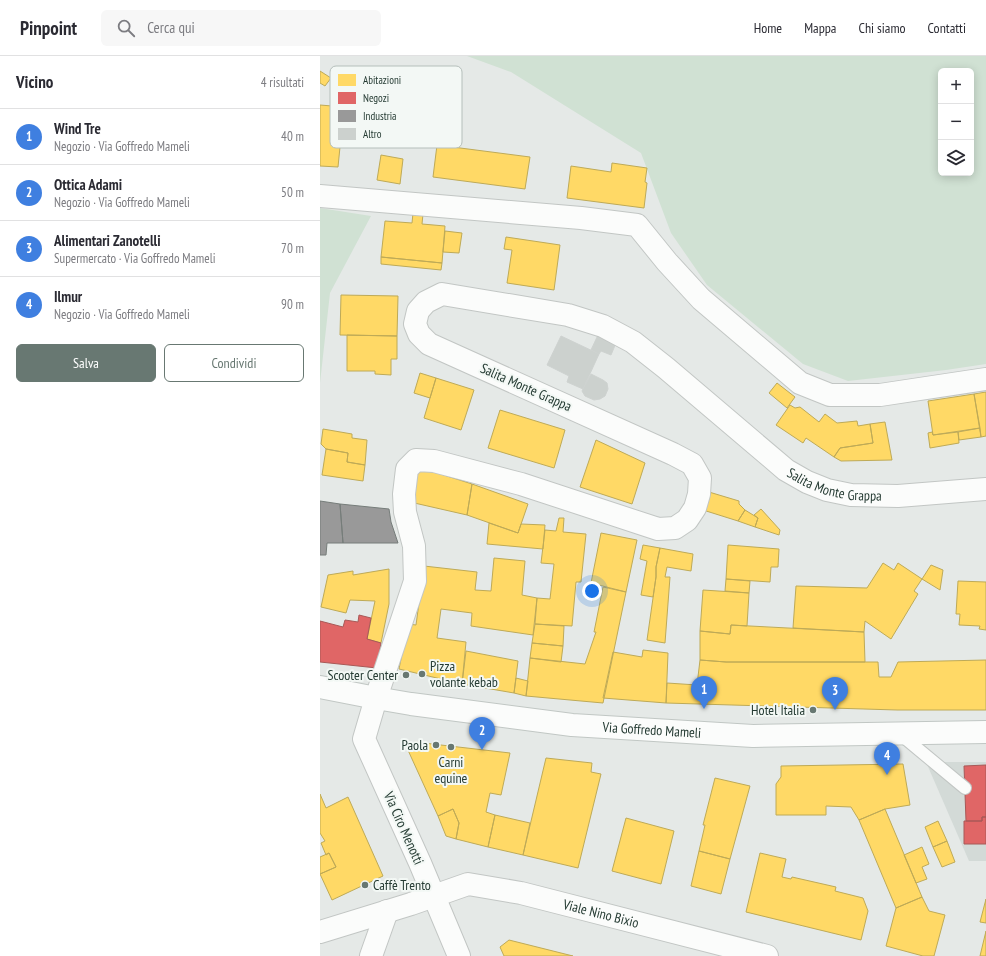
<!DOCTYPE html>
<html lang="it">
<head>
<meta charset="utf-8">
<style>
	body { margin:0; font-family:"PT Sans Narrow",sans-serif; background:#f7f7f7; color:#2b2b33 }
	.controls { position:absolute; right:12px; top:12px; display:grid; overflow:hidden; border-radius:6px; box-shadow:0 2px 10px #0003 }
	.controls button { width:36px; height:36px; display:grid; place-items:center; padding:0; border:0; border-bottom:1px solid #e1e1e2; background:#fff; color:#2b2b33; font:20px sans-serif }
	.you { position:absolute; left:272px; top:535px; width:14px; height:14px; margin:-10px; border:3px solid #fff; border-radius:50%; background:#1a73e8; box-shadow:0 0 0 6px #1a73e833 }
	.badge { display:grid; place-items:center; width:26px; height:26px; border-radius:50%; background:#687872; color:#fff; font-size:13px; font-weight:700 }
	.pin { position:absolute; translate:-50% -33px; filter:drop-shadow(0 1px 2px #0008) }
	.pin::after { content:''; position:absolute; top:21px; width:14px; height:12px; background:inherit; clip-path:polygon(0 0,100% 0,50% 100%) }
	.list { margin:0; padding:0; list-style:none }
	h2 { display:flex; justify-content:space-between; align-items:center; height:52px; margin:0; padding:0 16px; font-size:17px }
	h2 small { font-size:13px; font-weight:400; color:#7c7c81 }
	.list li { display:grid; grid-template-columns:26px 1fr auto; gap:12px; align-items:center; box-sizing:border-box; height:56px; padding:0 16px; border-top:1px solid #e1e1e2 }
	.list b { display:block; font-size:15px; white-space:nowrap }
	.list p { margin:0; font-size:13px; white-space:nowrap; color:#7c7c81 }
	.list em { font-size:13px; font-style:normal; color:#7c7c81 }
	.actions { display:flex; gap:8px; padding:12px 16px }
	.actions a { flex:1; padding:9px 0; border:1px solid #687872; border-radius:6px; text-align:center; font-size:14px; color:#687872 }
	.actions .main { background:#687872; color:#fff }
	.icon { flex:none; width:22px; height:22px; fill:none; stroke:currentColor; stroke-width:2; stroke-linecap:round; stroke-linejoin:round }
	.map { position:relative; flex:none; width:666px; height:900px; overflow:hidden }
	header { display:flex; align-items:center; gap:24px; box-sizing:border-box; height:56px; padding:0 20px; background:#fff; border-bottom:1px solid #e1e1e2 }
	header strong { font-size:19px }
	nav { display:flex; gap:22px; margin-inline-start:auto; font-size:14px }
	.search { width:280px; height:36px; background:#f7f7f7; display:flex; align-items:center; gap:10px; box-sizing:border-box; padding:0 14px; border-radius:6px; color:#7c7c81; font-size:15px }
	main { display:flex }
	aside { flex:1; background:#fff }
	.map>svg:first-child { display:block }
</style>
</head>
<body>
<header>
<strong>Pinpoint</strong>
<div class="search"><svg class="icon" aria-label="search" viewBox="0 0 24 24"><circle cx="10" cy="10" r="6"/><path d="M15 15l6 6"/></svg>Cerca qui</div>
<nav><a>Home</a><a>Mappa</a><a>Chi siamo</a><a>Contatti</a></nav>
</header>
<main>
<aside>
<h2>Vicino<small>4 risultati</small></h2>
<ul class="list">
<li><span class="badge" style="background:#3f7fe0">1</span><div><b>Wind Tre</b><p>Negozio · Via Goffredo Mameli</p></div><em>40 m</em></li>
<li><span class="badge" style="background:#3f7fe0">2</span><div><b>Ottica Adami</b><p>Negozio · Via Goffredo Mameli</p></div><em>50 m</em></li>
<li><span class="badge" style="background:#3f7fe0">3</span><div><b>Alimentari Zanotelli</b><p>Supermercato · Via Goffredo Mameli</p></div><em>70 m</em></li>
<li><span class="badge" style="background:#3f7fe0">4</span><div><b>Ilmur</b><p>Negozio · Via Goffredo Mameli</p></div><em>90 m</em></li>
</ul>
<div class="actions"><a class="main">Salva</a><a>Condividi</a></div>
</aside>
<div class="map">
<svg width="666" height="900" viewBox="0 0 666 900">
	<rect width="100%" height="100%" fill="#e5e9e7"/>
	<path fill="#d3dad7" d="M606,706H666V805H649Z"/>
	<path fill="#d0e1d3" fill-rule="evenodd" d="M147,0H666V308L626,314L528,325L483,308L387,229L351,177L321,97L191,16ZM621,15H651V117H621Z
		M0,152L51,160L10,237L0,327Z"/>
	<path fill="#ffd966" stroke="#beaa57" d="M0,15L11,22L5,30L0,27Z
		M0,49L24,51L18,111L0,110Z
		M117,89L210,101L205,133L113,121Z
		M61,99L83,103L80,128L57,124Z
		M292,107L327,112L325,126L327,127L324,152L247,142L251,110L291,116Z
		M93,157L103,158L102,168L125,170L122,207L61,201L65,165L92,167Z
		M125,175L142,177L139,197L123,196Z
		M186,181L240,189L234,234L187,227L192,194L184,193Z
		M61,201L122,207L121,214L61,208Z
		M21,239L78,240L77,280L20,279Z
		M27,279L77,280V303H71V319L55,318V315H27Z
		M100,317L116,322L110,342L94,337Z
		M116,322L154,334L141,374L104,362Z
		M457,327L475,341L467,352L449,337Z
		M666,336V380L661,381L654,338Z
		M654,338L660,372L613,379L608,345Z
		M470,349L475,352L480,351L499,366L505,358L517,367L537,365L538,370L550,368L553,387L520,392L514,401L486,382L483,387L456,369Z
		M180,354L245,374L234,412L168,392Z
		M565,366L572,404L521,405L514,401L520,392L553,387L550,368Z
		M660,372L661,381L639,384L638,376Z
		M3,373L32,378V382L47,384L45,409L27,406L28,397L6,393L1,388Z
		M612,376L613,379L638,376L639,387L610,392L608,377Z
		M276,384L325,407L312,448L260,431Z
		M6,393L28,397L27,406L45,409L43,425L2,419Z
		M99,411L152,428L147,459L90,446Z
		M152,428L208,448L198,477L147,459Z
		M389,436L419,445V448L425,454L418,465L383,454Z
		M441,453L460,474L459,479L435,471L438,462L434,459Z
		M425,454L438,462L435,471L418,465Z
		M239,462H244L243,476L266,478L261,526H256L252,570L215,568L217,542L230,543L234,508L221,507L225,474L236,475Z
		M169,467L198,477L201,468L225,469L223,493L167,488Z
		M281,477L317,484L306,536L271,527Z
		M323,489L340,492L336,511V521L333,541L321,539L327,505L320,503Z
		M408,489L459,493L458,511H451L450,526L406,523Z
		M340,492L373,498L371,515L347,511L345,521H350L345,587L327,584L336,521V511Z
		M174,502L205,505L202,539L217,542L213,579L151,570L152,557L121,553L117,582L146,586L142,628L79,613L88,568L96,569L104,510L157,516L155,534L171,535Z
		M563,507L574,514L578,507L602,523L594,535L598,538L571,583L545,565L544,576L473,572L476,530L547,532Z
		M611,509L623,514L620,534L602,523Z
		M69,513V548L61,587L47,583L55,545L30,544L26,557L1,551L8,519L33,515V519Z
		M406,523L430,525L429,537L405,535Z
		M638,525L666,526V574L659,573L660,570L639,569L640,558H636Z
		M283,531L306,536L283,647L206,640L210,602L265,608L276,576H274Z
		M383,534L429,537L427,570L411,569L410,578L380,575Z
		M215,568L244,570L243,590L212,587Z
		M411,569L544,576L545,606H406L380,604V575L410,578Z
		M212,587L243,590L241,606L210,602Z
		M323,594L348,597L346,647L283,642L293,596L322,601Z
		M146,595L198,605L194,637L142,628Z
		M380,604L406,606H558L559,621H571L578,606L666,604V654H577L346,647L347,627L377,629Z
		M196,622L208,625L206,640L194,637Z
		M95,686L190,697L181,739L170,737L166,756L175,759L168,791L136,783L139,767L133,753L118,760L87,692Z
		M226,702L272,707L271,716L281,718L258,812L203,799Z
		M583,708L590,749L565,753L539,764L531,751L506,750V759H456V728L461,721V710Z
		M395,722L430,730L410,803L379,795L385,769H383Z
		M0,738L6,752L28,741L63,820L12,844L0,818L16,811L9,797L6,799L1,787L5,785L0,777Z
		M133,753L139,767L136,783L126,780L118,760Z
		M565,753L602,841L576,852L539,764Z
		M175,759L210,767L203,799L168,791Z
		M306,762L354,775L341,828L292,815Z
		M618,765L627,785L613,791L605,771Z
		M627,785L635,806L622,811L613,791Z
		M602,791L609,808L602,811L607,823L596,827L584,799Z
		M379,795L410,803L401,838L371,830Z
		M9,797L16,811L0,818V801Z
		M440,797L466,803L462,821L471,823L472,821L516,831L515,835L543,842L548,855L541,884L426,856Z
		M602,841L609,855L625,859L614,900H603L566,890L576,852Z
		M666,843V867L660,866Z
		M666,875V900H660Z
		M189,884L253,900H184L180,891Z"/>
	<path fill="#e06666" stroke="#a85957" d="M39,559L51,562L47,583L61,587L57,612L0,606V565L23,571L25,564L38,566Z
		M666,709V761H662V765H646L644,710Z
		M662,761H666V788H644V765H662Z"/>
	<path fill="#999" stroke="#767d7a" d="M0,445L20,448L23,487H7L6,499H0Z
		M20,448L69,453L71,466L78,487H23Z"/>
	<path fill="#ccd1ce" stroke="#ced2d0" d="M278,279L296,287L291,299L281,295L279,298L271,294Z
		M241,280L279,298L263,333L247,326L249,320L227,309Z
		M271,318L283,324L287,327L288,333L285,340L280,343L274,344L265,340L262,335Z"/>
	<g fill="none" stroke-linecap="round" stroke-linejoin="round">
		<defs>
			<path id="lane" d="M580,678L645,732"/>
			<g id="street">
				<path d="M0,140L261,162L317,169L347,206L381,243L480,327L510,339H560L666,323"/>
				<path id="s1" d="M0,876L91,848L148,828L201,837L447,900"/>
				<path d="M51,900L67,855"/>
				<path id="s2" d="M139,900L100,807L44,683L56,642L95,525L94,490L85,456L84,438L87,413L96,404L114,405L201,428L338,473L355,472L367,464L375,452L379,438L380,422L372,408L353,398L109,288L99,278L95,268L98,255L106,246L122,238L248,259L283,270L313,286L346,312L466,414L487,426L507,434L531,439L578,440L666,433"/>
			</g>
			<g id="secondary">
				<path id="s3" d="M0,631L56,642L91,648L252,669L433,680L666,676"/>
			</g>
		</defs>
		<use href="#lane" stroke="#c2c6c4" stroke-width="14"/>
		<use href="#street" stroke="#c2c6c4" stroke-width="24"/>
		<use href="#secondary" stroke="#c1c7c4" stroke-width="24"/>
		<use href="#lane" stroke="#fbfcfb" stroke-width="12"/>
		<use href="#street" stroke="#fbfcfb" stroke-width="22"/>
		<use href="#secondary" stroke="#fbfcfb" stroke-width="22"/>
	</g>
	<g fill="#687872" stroke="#f3f8f5" stroke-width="1.5">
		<circle cx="102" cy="618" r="4"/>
		<circle cx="86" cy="619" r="4"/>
		<circle cx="493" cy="654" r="4"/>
		<circle cx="116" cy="689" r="4"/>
		<circle cx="131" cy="691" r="4"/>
		<circle cx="45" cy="829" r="4"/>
	</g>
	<g text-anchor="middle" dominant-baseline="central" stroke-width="4" stroke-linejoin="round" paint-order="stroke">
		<g font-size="14" fill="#253b33" stroke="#f3f8f5">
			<text transform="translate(206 331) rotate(24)">Salita Monte Grappa</text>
			<text stroke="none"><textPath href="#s2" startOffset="1681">Salita Monte Grappa</textPath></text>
			<text stroke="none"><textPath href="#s3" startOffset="335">Via Goffredo Mameli</textPath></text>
			<text transform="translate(84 772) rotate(66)">Via Ciro Menotti</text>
			<text stroke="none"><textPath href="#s1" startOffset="292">Viale Nino Bixio</textPath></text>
		</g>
		<g font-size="14" fill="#253b33" stroke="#f3f8f5" text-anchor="end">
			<text x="110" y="610" text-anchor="start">Pizza<tspan x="110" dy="16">volante kebab</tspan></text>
			<text x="78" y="619">Scooter Center</text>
			<text x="485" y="654">Hotel Italia</text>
			<text x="108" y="689">Paola</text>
			<text x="131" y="706" text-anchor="middle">Carni<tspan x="131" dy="16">equine</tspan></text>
			<text x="53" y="829" text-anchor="start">Caffè Trento</text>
		</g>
	</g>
	<rect x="10" y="10" width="132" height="82" rx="6" fill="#f3f8f5" stroke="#b5bfbb" stroke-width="1"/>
	<rect x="18" y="18" width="18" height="12" fill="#ffd966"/>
	<rect x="18" y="36" width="18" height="12" fill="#e06666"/>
	<rect x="18" y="54" width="18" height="12" fill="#999"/>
	<rect x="18" y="72" width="18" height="12" fill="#ccd1ce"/>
	<g font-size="11" fill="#253b33">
		<text x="43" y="28">Abitazioni</text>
		<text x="43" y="46">Negozi</text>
		<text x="43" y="64">Industria</text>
		<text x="43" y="82">Altro</text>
	</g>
</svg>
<div class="controls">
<button>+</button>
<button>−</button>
<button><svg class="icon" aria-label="layers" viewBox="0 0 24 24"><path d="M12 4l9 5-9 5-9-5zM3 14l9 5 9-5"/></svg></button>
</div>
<div class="you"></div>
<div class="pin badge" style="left:384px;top:653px;background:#3f7fe0">1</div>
<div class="pin badge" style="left:162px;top:694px;background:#3f7fe0">2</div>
<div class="pin badge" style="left:515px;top:654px;background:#3f7fe0">3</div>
<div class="pin badge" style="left:567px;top:719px;background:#3f7fe0">4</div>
</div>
</main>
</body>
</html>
